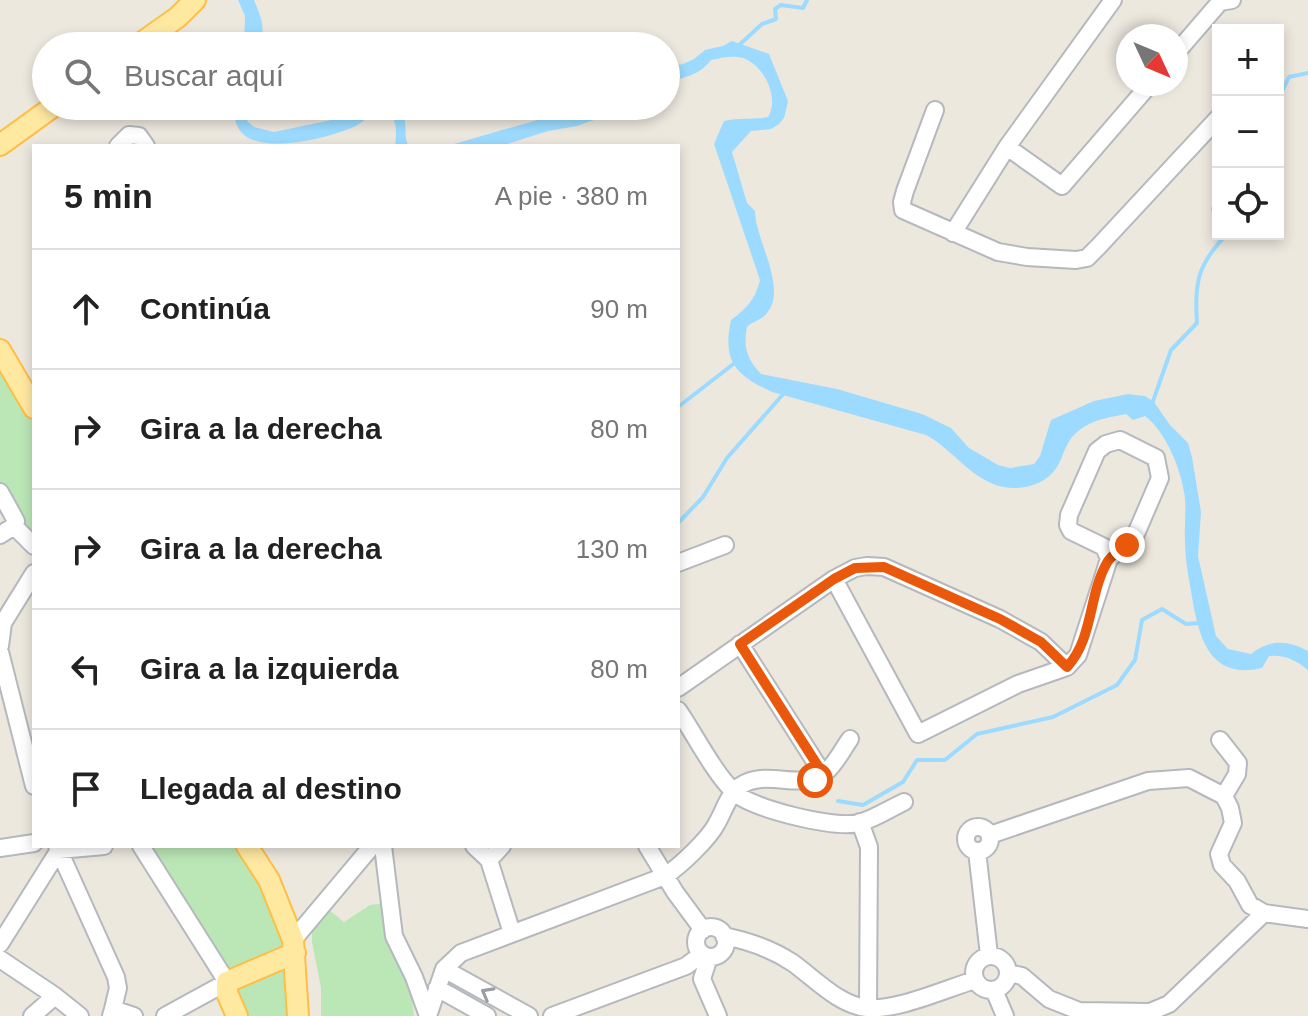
<!DOCTYPE html>
<html lang="es">
<head>
<meta charset="utf-8">
<style>
	body { margin:0; font-family:Helvetica,sans-serif; background:#f6f6f6; color:#222 }
	.controls { position:absolute; right:24px; top:24px; display:grid; overflow:hidden; border-radius:0px; box-shadow:0 4px 12px #0003 }
	.controls button { width:72px; height:72px; display:grid; place-items:center; padding:0; border:0; border-bottom:2px solid #e0e0e0; background:#fff; color:#222; font:40px sans-serif }
	.compass { position:absolute; left:1116px; top:24px; width:72px; height:72px; border-radius:50%; background:#fff; box-shadow:0 4px 12px #0003; rotate:134deg }
	.stop { position:absolute; width:24px; height:24px; margin:-18px; border:6px solid #ea580c; border-radius:50%; background:#fff }
	.stop.end { background:#ea580c; border-color:#fff; box-shadow:0 2px 8px #0008 }
	.list { margin:0; padding:0; list-style:none }
	h2 { display:flex; justify-content:space-between; align-items:center; height:104px; margin:0; padding:0 32px; font-size:34px }
	h2 small { font-size:26px; font-weight:400; color:#767676 }
	.list li { display:grid; grid-template-columns:52px 1fr auto; gap:24px; align-items:center; box-sizing:border-box; height:120px; padding:0 32px; border-top:2px solid #e0e0e0 }
	.list b { display:block; font-size:30px; white-space:nowrap }
	.list em { font-size:26px; font-style:normal; color:#767676 }
	.icon { flex:none; width:44px; height:44px; fill:none; stroke:currentColor; stroke-width:2; stroke-linecap:round; stroke-linejoin:round }
	.map { position:relative; flex:none; width:1308px; height:1016px; overflow:hidden }
	.search { position:absolute; background:#fff; box-shadow:0 4px 12px #0003; left:32px; top:32px; width:648px; height:88px; display:flex; align-items:center; gap:20px; box-sizing:border-box; padding:0 28px; border-radius:44px; color:#767676; font-size:30px }
	.panel { position:absolute; background:#fff; box-shadow:0 4px 12px #0003; left:32px; top:144px; width:648px; height:704px; border-radius:0px }
	.map>svg:first-child { display:block }
</style>
</head>
<body>
<div class="map">
<svg width="1308" height="1016" viewBox="0 0 1308 1016">
	<rect width="100%" height="100%" fill="#ede8de"/>
	<path fill="#bbe7b7" d="M0,364L34,420V533L12,519L0,501Z
		M147,846H240L266,888L286,947L228,976Z
		M385,903L390,948L398,956L411,989L414,1016H321V988L312,942V929L329,910L344,922L370,905Z
		M288,960L292,1016H241L232,985Z"/>
	<path fill="#9cdbff" d="M238,0H254C261,17 266,28 260,46H244L245,16Z
		M732,41L769,54L788,101L784,118L779,124L771,129L751,131L732,152L747,203L755,211C755,239 788,288 767,313C762,320 753,321 747,327C743,347 747,359 761,374L837,389L922,414L951,428L969,448L998,465L1010,468L1034,464L1040,456L1051,420L1094,401L1128,394L1145,396L1154,402L1170,425L1188,443L1192,457L1201,512L1198,556L1216,636L1228,649L1251,654C1269,639 1288,640 1308,651V670C1295,660 1286,655 1269,656L1262,668C1207,681 1198,633 1191,591C1188,574 1185,558 1185,541C1184,525 1187,507 1184,492C1180,467 1165,431 1145,416L1133,420L1126,414C1106,418 1090,420 1075,434C1065,443 1064,456 1057,467C1044,488 1013,493 991,483C966,472 950,448 926,435L772,392C736,375 722,362 731,320C747,308 755,300 760,280L714,144L724,121C739,117 753,120 768,117C780,98 764,65 743,58C732,55 722,58 711,60C699,76 684,77 666,83V67L683,64L694,59L705,50L723,46Z
		M243,106H253L247,121L254,127L274,132L341,118L360,106H399C410,120 402,136 409,146H395C397,128 398,114 378,109C368,117 359,126 346,130C320,140 240,160 235,118Z
		M576,106H621L608,115L577,126L548,131L501,146H424H447L558,114Z"/>
	<g fill="none" stroke-linecap="round" stroke-linejoin="round">
		<path stroke="#9cdbff" stroke-width="4" d="M737,47L762,24L776,19L775,9L781,5L803,8L807,0
			M1278,100L1289,77L1308,73
			M1218,194L1213,209L1218,211
			M1152,404L1171,350L1197,323C1194,282 1198,264 1227,234
			M678,407L736,362
			M678,523L703,497L727,458L785,392
			M838,801L863,805L903,782L917,760H945L977,734L1053,717L1117,685L1135,660L1142,620L1162,609L1186,624L1200,623"/>
		<defs>
			<path id="minor" d="M1176,53L1220,2L1232,0
				M935,110L905,191L902,202L903,210L998,252L1027,257L1076,260L1087,258L1098,247L1218,118
				M118,146L129,135L139,136L146,146
				M1007,147L1062,186L1150,84
				M953,233L1007,147L1113,0
				M0,492L16,521L14,526
				M0,535L14,526L34,546
				M678,563L725,545
				M834,579L918,734L1018,684L1067,667L1078,655L1109,559L1135,536L1160,478L1156,458L1120,440L1106,444L1097,451L1069,515L1068,525L1071,531L1104,547L1109,559
				M740,644L823,774
				M0,646L3,623L34,573
				M0,652L34,786
				M678,688L834,579L855,568L867,566L884,567L1000,619L1041,642L1067,667
				M678,710C694,733 714,773 734,792C752,809 835,829 859,823C874,819 889,809 904,802
				M1220,740L1238,763L1237,774L1224,796
				M860,822L869,847L868,1008
				M966 839a12 12 0 1 1 24 0a12 12 0 1 1-24 0Z
				M990,835L1148,781L1189,778L1224,796L1230,808L1233,823L1219,854L1222,865L1237,881L1250,905L1264,913L1308,919
				M57,846L116,977L118,988L113,1009
				M141,846L227,982L165,1016
				M383,846L394,936L414,977L428,1016
				M474,846L489,860
				M502,846L489,860L512,933
				M647,846L675,892L703,930
				M0,848L34,843
				M977,851L989,955
				M696 942a15 15 0 1 1 30 0a15 15 0 1 1-30 0Z
				M724,936C749,941 772,949 793,963C815,979 839,1005 867,1008C897,1011 945,989 975,980
				M293,940L372,846
				M0,944L59,850L104,846
				M974 973a17 17 0 1 1 34 0a17 17 0 1 1-34 0Z
				M709,957L702,979L718,1016
				M0,959L55,996L80,1016
				M444,969L529,1016
				M1008,973L1022,976L1049,999L1079,1011L1150,1012L1169,1004L1264,913
				M437,988L487,1016
				M994,990L1005,1016
				M32,1016L55,996
				M111,1016L113,1009L134,1016
				M428,1016L444,969L461,953L665,876C680,866 709,839 717,823C724,811 728,795 740,786C768,767 803,794 828,770C837,761 843,749 850,739
				M552,1016L686,966L702,954"/>
			<path id="major" d="M137,46L178,17L195,0
				M0,145L54,106
				M0,350L34,408
				M247,846L269,880L293,940L298,1016
				M237,1016L227,993V982L295,953"/>
		</defs>
		<use href="#minor" stroke="#b5b8bd" stroke-width="20"/>
		<use href="#major" stroke="#febe46" stroke-width="24"/>
		<use href="#minor" stroke="#fff" stroke-width="16"/>
		<use href="#major" stroke="#ffe9a1" stroke-width="20"/>
	</g>
	<defs><path id="oneway-chevron" d="M-2-3.5L2.5 0L-2 3.5" fill="none" stroke-width="1.6" stroke-linecap="round" stroke-linejoin="round" transform="scale(2)"/></defs>
	<use stroke="#9b9ea0" href="#oneway-chevron" transform="translate(487 993) rotate(-151)"/>
	<g fill="none" stroke-linecap="round" stroke-linejoin="round">
		<path stroke="#ea580c" stroke-width="10" d="M815,780L823,774L740,644L834,579L855,568L884,567L1000,619L1041,642L1067,667C1094,638 1088,594 1108,561C1112,555 1121,549 1127,545"/>
	</g>
</svg>
<div class="controls">
<button>+</button>
<button>−</button>
<button><svg class="icon" aria-label="locate" viewBox="0 0 24 24"><circle cx="12" cy="12" r="6"/><path d="M12 2v4M12 18v4M2 12h4M18 12h4"/></svg></button>
</div>
<svg class="compass" viewBox="-18 -18 36 36"><path d="M0-13l5 13h-10z" fill="#e53935"/><path d="M0 13l5-13h-10z" fill="#767676"/></svg>
<div class="stop" style="left:815px;top:780px"></div>
<div class="stop end" style="left:1127px;top:545px"></div>
<div class="search"><svg class="icon" aria-label="search" viewBox="0 0 24 24"><circle cx="10" cy="10" r="6"/><path d="M15 15l6 6"/></svg>Buscar aquí</div>
<section class="panel">
<h2>5 min<small>A pie · 380 m</small></h2>
<ul class="list">
<li><svg class="icon" aria-label="ahead" viewBox="0 0 24 24"><path d="M12 20V5M6 11l6-6 6 6"/></svg><div><b>Continúa</b></div><em>90 m</em></li>
<li><svg class="icon" aria-label="right" viewBox="0 0 24 24"><path d="M7 20v-9h11M14 6l5 5-5 5"/></svg><div><b>Gira a la derecha</b></div><em>80 m</em></li>
<li><svg class="icon" aria-label="right" viewBox="0 0 24 24"><path d="M7 20v-9h11M14 6l5 5-5 5"/></svg><div><b>Gira a la derecha</b></div><em>130 m</em></li>
<li><svg class="icon" aria-label="left" viewBox="0 0 24 24"><path d="M17 20v-9H6M10 6l-5 5 5 5"/></svg><div><b>Gira a la izquierda</b></div><em>80 m</em></li>
<li><svg class="icon" aria-label="arrive" viewBox="0 0 24 24"><path d="M6 21V4h12l-3 4 3 4H6"/></svg><div><b>Llegada al destino</b></div></li>
</ul>
</section>
</div>
</body>
</html>
